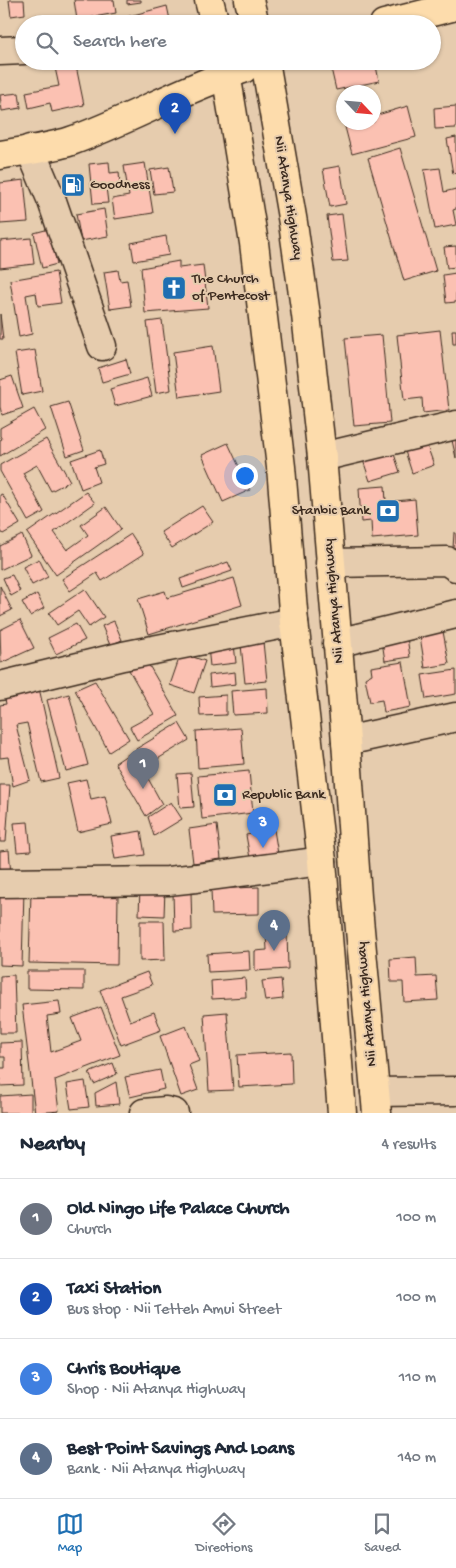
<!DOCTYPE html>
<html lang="en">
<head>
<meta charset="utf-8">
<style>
	body { margin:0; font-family:"Gochi Hand",sans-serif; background:#f6f6f7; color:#1f2937 }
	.compass { position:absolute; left:336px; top:85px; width:45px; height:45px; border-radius:50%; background:#fff; box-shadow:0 1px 4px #0004; rotate:116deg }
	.you { position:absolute; left:244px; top:475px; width:18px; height:18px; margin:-12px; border:4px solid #fff; border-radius:50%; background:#1a73e8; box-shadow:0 0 0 8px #1a73e833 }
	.badge { display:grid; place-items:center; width:32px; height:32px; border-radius:50%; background:#1f6fb2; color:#fff; font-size:16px; font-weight:700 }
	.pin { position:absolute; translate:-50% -41px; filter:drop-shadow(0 1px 2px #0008) }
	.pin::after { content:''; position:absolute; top:26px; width:18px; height:15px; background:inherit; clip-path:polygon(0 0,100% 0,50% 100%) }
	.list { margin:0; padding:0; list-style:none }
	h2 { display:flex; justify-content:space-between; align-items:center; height:65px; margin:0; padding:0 20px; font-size:21px }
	h2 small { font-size:16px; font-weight:400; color:#747a83 }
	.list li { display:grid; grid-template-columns:32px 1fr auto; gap:15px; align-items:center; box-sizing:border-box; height:80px; padding:0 20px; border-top:1px solid #e0e1e3 }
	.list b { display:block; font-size:19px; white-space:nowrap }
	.list p { margin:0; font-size:16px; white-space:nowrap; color:#747a83 }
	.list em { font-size:16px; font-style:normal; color:#747a83 }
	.icon { flex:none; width:28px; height:28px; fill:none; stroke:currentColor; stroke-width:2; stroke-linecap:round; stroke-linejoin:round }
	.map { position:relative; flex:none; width:456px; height:1113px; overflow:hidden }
	.search { position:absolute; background:#fff; box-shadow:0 1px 4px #0004; left:15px; right:15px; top:15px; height:55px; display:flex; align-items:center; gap:12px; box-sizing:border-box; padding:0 18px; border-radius:28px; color:#747a83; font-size:19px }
	.sheet { height:385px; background:#fff }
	nav { display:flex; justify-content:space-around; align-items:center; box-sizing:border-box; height:70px; border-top:1px solid #e0e1e3; background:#fff; font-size:14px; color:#747a83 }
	nav a { display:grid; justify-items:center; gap:2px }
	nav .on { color:#1f6fb2 }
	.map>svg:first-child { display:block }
</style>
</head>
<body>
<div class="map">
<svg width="456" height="1113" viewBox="0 0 456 1113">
	<rect width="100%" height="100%" fill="#e6ccae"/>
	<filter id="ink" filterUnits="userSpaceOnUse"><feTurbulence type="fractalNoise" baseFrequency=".02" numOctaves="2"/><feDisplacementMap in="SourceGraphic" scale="10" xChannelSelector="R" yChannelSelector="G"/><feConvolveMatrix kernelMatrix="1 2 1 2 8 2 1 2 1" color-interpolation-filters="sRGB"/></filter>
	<g filter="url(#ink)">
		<path fill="#fbc1b2" stroke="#3b2a1e" d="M9,0H24L25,14L11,16Z
			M74,0H114L116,13L77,20Z
			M127,0H141V2L127,4Z
			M167,6L170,20L157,24H128L126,17Z
			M63,61H75L84,105L52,112L50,103L29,108L26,92L59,86L54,63Z
			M345,61H375L379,81L336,90L330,64Z
			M19,93L21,108L2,111L0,95Z
			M408,106L416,137L352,154L344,123L374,122V116Z
			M456,106V128L435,129L434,108Z
			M456,137V173L453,174L447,139Z
			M400,148L436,271L404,281L368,158Z
			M109,162L110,173L119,172L120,185L106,187L108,203L93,204L89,164Z
			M145,163L153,213L115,219L112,199L129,196L124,166Z
			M340,166L346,204L330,207L323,169Z
			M169,167L173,192L154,194L150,170Z
			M440,168L444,192L456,189V209L453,210L456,225L435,229L424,170Z
			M24,180L28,222L0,224V183Z
			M104,209L108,236L81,241L76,214Z
			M342,214L348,261L333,262L327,216Z
			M49,229L57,264L42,268L34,233Z
			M166,236L169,255L134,261L131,243Z
			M31,238L34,264L0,268V241Z
			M456,246V267L447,268L444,247Z
			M179,261V268L203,265L208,308L145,313L141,268Z
			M118,270L120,281L127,280L131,306L110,309L104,272Z
			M56,272L61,303L38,306L36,293L26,295L32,334L19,337L10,280Z
			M456,273V302L446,303L443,275Z
			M0,314L3,339H0Z
			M162,320L171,390L156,393L147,322Z
			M440,330L449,410L423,413L422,398L404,400L397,335Z
			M452,330H456V344H453Z
			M382,335L390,423L354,426L345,338Z
			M213,346L219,391L179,397L173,352Z
			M35,350L42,391L22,395L15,353Z
			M126,359L130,374L102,382L98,368Z
			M12,376L23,408L2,415L0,407V380Z
			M147,378L152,396L115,406L110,389Z
			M68,402L84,450L67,456L51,407Z
			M34,409L45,430L0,456V440L2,439L0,436V428Z
			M456,435V458L451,436Z
			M46,439L70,481L51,491L37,465L23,473L44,512L28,521L0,471V465Z
			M425,440L434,465L412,473L404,448Z
			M228,443L250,490L223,502L202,455Z
			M100,450L104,464L94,467L99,482L81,489L71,460Z
			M393,451L400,472L370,481L363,460Z
			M385,486L386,502L415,499L418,535L372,539L371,521L361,522L359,488Z
			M86,492L95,503L54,532L67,550L88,535L81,525L106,507L121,529L56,575L27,533Z
			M2,494L20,524L3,534L0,529V495Z
			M202,506L213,522L172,548L161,532Z
			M454,533H456V548H453Z
			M131,534L144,554L102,581L97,573L70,591L62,579Z
			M22,535L31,555L0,570V546Z
			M39,559L48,577L32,585L23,567Z
			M228,562L232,571L183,588L180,579Z
			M12,575L20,591L11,596L3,578Z
			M234,578L242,605L149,634L138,599L165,591L167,598Z
			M0,586L12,610L0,616Z
			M85,589L104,617L89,627L78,611L57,625L49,613Z
			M37,594L44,608L30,616L22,602Z
			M20,620L34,648L1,663L0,630Z
			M114,621L122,640L110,645L102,626Z
			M76,624L85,640L56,654L48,638Z
			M442,626L449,664L425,668L419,630Z
			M406,631L410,657L385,661L381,635Z
			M263,642L267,681L245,683L241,645Z
			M234,644L236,663L210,666L208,647Z
			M181,653L205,661L194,693L170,685Z
			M146,660L178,716L137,740L130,727L154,714L129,670Z
			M403,662L411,707L384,712L382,700L370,702L365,678L372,674L371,667Z
			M456,670V694L426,699L422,675Z
			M235,672L236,684L210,687L209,675Z
			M95,681L129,739L109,752L75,690Z
			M39,688L59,778L41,782L27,723L16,725L30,780L13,786L8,757L0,758V705L6,704L4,694Z
			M267,688L268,713L233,715L231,691Z
			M69,694L88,765L66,771L47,700Z
			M226,695V715L200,716L199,697Z
			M179,723L189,740L146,766L136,749Z
			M241,728L244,764L198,768L196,731Z
			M133,751L162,804L146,816L115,763Z
			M249,771L253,813L202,819L198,776Z
			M191,773L194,807L180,808L177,774Z
			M86,779L91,799L105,796L112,824L78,832L67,783Z
			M0,785H10L6,842H0Z
			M171,802L182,819L154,836L148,817Z
			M28,822L31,851L17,852L14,823Z
			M217,825L221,859L193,863L189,829Z
			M274,830L279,860L251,864L246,835Z
			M141,831L145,855L115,859L111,836Z
			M9,850L11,875L0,876V851Z
			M259,887V914L212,915L211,889Z
			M140,888H165L164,916L139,915Z
			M0,889H24L22,966L0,965Z
			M31,892L118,894L117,965L29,963Z
			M173,892H191L192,930L174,931Z
			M140,921H164L165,960L140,961Z
			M287,931L288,969L255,971V951L267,950L266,932Z
			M249,951L250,970L208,972L207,954Z
			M416,957L417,977L436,976L438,1000L404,1002L403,982H391L390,959Z
			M27,971H84V990L27,989Z
			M147,972L152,985L121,996L130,1021L154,1012L161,1030L121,1045L100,990Z
			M14,975L16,1033H0V976Z
			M245,978L246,997L212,999L211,981Z
			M281,979L283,999L265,1001L262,981Z
			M59,1001L61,1014L47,1016L51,1052L81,1041L72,1018L101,1007L120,1055L55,1080L59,1111L35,1113L22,1005Z
			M227,1012L233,1090L209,1091L204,1014Z
			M186,1026L199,1061L189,1065L198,1090L181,1096L160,1036Z
			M22,1042L23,1085L0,1086V1068H5V1057H0V1043Z
			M291,1052L292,1084L239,1087L237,1055Z
			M113,1063L117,1074L94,1084L89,1073Z
			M160,1070L164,1089L130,1097L125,1077Z
			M85,1081L89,1107L71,1109L67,1084Z
			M116,1082L119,1104L96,1106L95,1093Z
			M31,1094V1113H0V1096Z"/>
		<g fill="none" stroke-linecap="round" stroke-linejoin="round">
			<defs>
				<path id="minor" d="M0,51L24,50
					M30,149L52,201L102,346
					M322,457L456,425
					M330,563L447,561L456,567
					M337,643L456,614
					M0,686L123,656L294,622
					M346,741L456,717
					M0,883L168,881L196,878L322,861
					M375,1092L456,1091
					M144,1113L166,1111L174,1113"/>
				<path id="major" d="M209,0L215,24
					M249,0L255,24
					M384,24L456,6
					M224,61L254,243L281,467L294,622L322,861L342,1113
					M265,61L293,223L306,315L322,457L346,741L357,897L377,1113
					M0,155C22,151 51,148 71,141C130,120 184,88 243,69"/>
			</defs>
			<use href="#minor" stroke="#3b2a1e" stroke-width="31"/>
			<use href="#major" stroke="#3b2a1e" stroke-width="31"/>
			<use href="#minor" stroke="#e6ccae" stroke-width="28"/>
			<use href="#major" stroke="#fddcac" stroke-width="28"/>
		</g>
	</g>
	<defs>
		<symbol id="fuel-square" viewBox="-11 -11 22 22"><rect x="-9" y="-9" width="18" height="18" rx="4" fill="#1f6fb2" stroke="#e6ccae"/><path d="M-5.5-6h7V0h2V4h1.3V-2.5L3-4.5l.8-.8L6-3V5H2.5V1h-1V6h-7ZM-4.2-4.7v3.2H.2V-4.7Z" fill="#fff"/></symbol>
		<symbol id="church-square" viewBox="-11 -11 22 22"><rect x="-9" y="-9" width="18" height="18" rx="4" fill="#1f6fb2" stroke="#e6ccae"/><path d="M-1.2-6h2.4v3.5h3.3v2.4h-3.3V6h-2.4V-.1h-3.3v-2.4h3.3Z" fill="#fff"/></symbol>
		<symbol id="bank-square" viewBox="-11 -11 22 22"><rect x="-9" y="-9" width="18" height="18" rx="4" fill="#1f6fb2" stroke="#e6ccae"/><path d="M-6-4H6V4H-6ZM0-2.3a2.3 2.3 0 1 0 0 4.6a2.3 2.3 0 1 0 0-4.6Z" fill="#fff"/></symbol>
	</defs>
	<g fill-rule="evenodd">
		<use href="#fuel-square" x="59" y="171" width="28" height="28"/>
		<use href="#church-square" x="160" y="274" width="28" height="28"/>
		<use href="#bank-square" x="374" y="497" width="28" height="28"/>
		<use href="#bank-square" x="211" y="781" width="28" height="28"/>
	</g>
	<g text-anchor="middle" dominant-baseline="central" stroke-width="4" stroke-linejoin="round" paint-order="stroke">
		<g font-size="15" fill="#3b2a1e" stroke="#e6ccae" text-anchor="start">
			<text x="90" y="185">Goodness</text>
			<text x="192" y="279">The Church<tspan x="192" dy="17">of Pentecost</tspan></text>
			<text x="370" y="511" text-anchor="end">Stanbic Bank</text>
			<text x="242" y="795">Republic Bank</text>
		</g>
		<g font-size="15" fill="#3b2a1e" stroke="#e6ccae">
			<text transform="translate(288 198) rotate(81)">Nii Atanya Highway</text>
			<text transform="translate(334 601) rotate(-95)">Nii Atanya Highway</text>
			<text transform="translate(367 1004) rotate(-95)">Nii Atanya Highway</text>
		</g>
	</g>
</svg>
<svg class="compass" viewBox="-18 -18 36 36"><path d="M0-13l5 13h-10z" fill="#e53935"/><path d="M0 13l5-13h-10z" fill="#747a83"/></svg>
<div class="you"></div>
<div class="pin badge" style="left:143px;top:789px;background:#6b7280">1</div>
<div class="pin badge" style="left:175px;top:134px;background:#1a4fb4">2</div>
<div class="pin badge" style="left:263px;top:848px;background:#3f7fe0">3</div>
<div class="pin badge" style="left:274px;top:951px;background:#5c6f8a">4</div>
<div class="search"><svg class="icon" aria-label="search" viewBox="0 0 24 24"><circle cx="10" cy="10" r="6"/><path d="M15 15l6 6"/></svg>Search here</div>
</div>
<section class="sheet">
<h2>Nearby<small>4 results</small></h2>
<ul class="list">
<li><span class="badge" style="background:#6b7280">1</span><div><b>Old Ningo Life Palace Church</b><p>Church</p></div><em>100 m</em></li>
<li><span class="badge" style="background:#1a4fb4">2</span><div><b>Taxi Station</b><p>Bus stop · Nii Tetteh Amui Street</p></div><em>100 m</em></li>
<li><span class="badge" style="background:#3f7fe0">3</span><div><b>Chris Boutique</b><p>Shop · Nii Atanya Highway</p></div><em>110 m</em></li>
<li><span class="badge" style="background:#5c6f8a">4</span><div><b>Best Point Savings And Loans</b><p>Bank · Nii Atanya Highway</p></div><em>140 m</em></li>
</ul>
</section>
<nav>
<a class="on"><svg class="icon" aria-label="map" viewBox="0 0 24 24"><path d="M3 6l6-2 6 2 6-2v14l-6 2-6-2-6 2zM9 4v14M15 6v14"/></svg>Map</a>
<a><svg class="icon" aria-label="directions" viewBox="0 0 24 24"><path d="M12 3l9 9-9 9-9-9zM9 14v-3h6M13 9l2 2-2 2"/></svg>Directions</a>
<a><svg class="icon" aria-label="saved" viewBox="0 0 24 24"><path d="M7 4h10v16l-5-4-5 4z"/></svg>Saved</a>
</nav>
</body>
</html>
